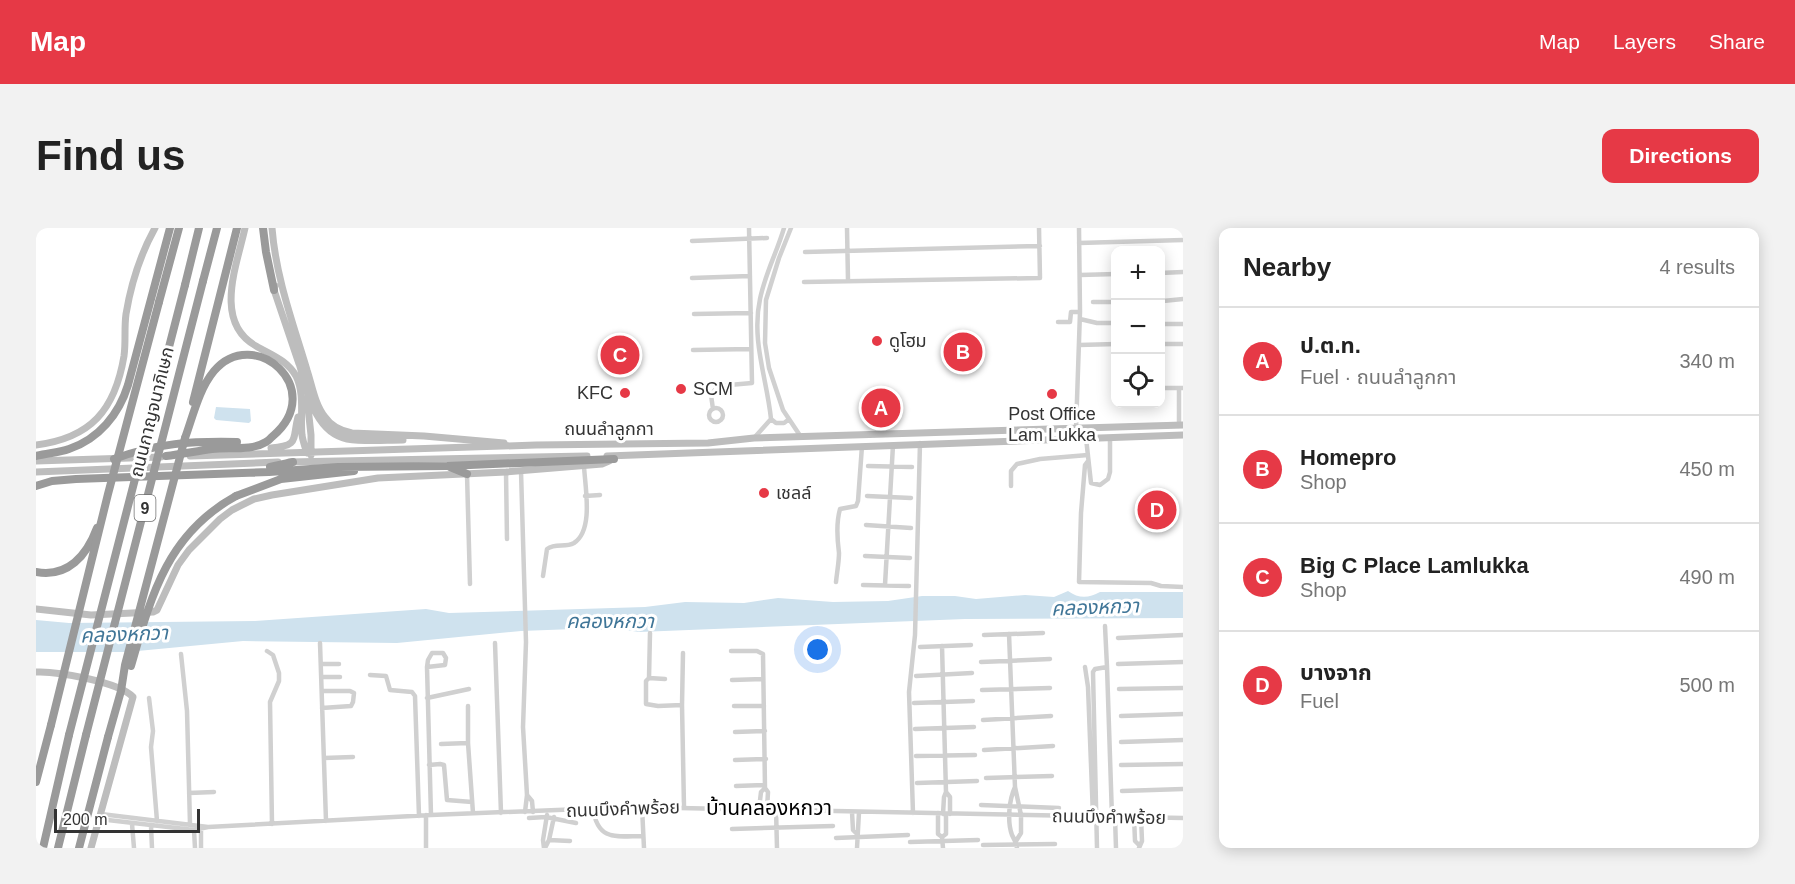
<!DOCTYPE html>
<html lang="en">
<head>
<meta charset="utf-8">
<style>
	body { margin:0; font-family:Arial,"Noto Sans Thai",sans-serif; background:#f2f2f2; color:#222 }
	.controls { position:absolute; right:18px; top:18px; display:grid; overflow:hidden; border-radius:12px; box-shadow:0 3px 15px #0003 }
	.controls button { width:54px; height:54px; display:grid; place-items:center; padding:0; border:0; border-bottom:2px solid #e0e0e0; background:#fff; color:#222; font:30px sans-serif }
	.scale { position:absolute; left:18px; bottom:15px; width:146px; box-sizing:border-box; padding-left:6px; border:3px solid #333; border-top:0; font-size:16px; line-height:21px; white-space:nowrap; color:#333; -webkit-text-stroke:4px #fff; paint-order:stroke }
	.you { position:absolute; left:782px; top:422px; width:21px; height:21px; margin:-15px; border:4px solid #fff; border-radius:50%; background:#1a73e8; box-shadow:0 0 0 9px #1a73e833 }
	.badge { display:grid; place-items:center; width:39px; height:39px; border-radius:50%; background:#e63946; color:#fff; font-size:20px; font-weight:700 }
	.pin { position:absolute; translate:-50% -50%; border:3px solid #fff; box-shadow:0 2px 6px #0006 }
	.list { margin:0; padding:0; list-style:none }
	h2 { display:flex; justify-content:space-between; align-items:center; height:78px; margin:0; padding:0 24px; font-size:26px }
	h2 small { font-size:20px; font-weight:400; color:#767676 }
	.list li { display:grid; grid-template-columns:39px 1fr auto; gap:18px; align-items:center; box-sizing:border-box; height:108px; padding:0 24px; border-top:2px solid #e0e0e0 }
	.list b { display:block; font-size:22px; white-space:nowrap }
	.list p { margin:0; font-size:20px; white-space:nowrap; color:#767676 }
	.list em { font-size:20px; font-style:normal; color:#767676 }
	.icon { flex:none; width:33px; height:33px; fill:none; stroke:currentColor; stroke-width:2; stroke-linecap:round; stroke-linejoin:round }
	.map { position:relative; flex:none; width:1147px; height:620px; overflow:hidden; border-radius:12px }
	header { display:flex; align-items:center; gap:36px; box-sizing:border-box; height:84px; padding:0 30px; background:#e63946; color:#fff }
	header strong { font-size:28px }
	nav { display:flex; gap:33px; margin-inline-start:auto; font-size:21px }
	.intro { display:flex; align-items:center; justify-content:space-between; box-sizing:border-box; height:144px; padding:0 36px }
	h1 { margin:0; font-size:42px }
	.button { padding:15px 27px; border-radius:12px; background:#e63946; color:#fff; font-size:21px; font-weight:700 }
	main { display:flex; gap:36px; padding:0 36px }
	aside { flex:1; background:#fff; border-radius:12px; box-shadow:0 3px 15px #0003 }
	.map>svg:first-child { display:block }
</style>
</head>
<body>
<header>
<strong>Map</strong>
<nav><a>Map</a><a>Layers</a><a>Share</a></nav>
</header>
<div class="intro"><h1>Find us</h1><a class="button">Directions</a></div>
<main>
<div class="map">
<svg width="1147" height="620" viewBox="0 0 1147 620">
	<rect width="100%" height="100%" fill="#fff"/>
	<path fill="#cfe2ee" d="M180,179L214,181L215,193L213,195L180,192L178,190Z
		M1032,363C1043,371 1053,370 1064,364H1147V390L929,391L603,404L590,402L538,401L485,403L361,415L207,413L91,424H0V392L33,395L219,393L390,381L413,385L609,379L649,374L708,375L742,370L797,374L852,373L886,368H919L940,371L989,367L1018,369Z"/>
	<g fill="none" stroke-linecap="round" stroke-linejoin="round">
		<path stroke="#d0d0d0" stroke-width="4.5" d="M755,0L743,30L730,72L729,115L733,140L747,182L765,209
			M811,0L812,52
			M656,13L731,10
			M1043,15L1147,12
			M769,24L1004,18
			M1124,45L1147,44
			M1044,47L1080,46
			M656,50L714,48
			M768,54L1004,50L1003,0
			M1057,74H1080
			M1124,80L1127,73L1147,71
			M658,86L715,85
			M1044,91L1061,95H1080
			M1022,94H1034L1035,84H1044
			M1124,96H1147
			M1124,116H1147
			M1043,117L1080,116
			M657,122L715,121
			M1124,160H1147
			M1143,160V198
			M673 187a7 7 0 1 1 14 0a7 7 0 1 1-14 0Z
			M677,181L675,167L682,158L716,155L713,0
			M735,191L740,195H748L752,192
			M1040,201L1044,84L1043,0
			M718,210L735,191C731,151 715,112 724,71C729,46 741,24 748,0
			M1050,210L1055,255L1064,257L1072,251L1074,244V209
			M1052,233L1049,237L1045,285L1043,354L1115,355L1125,358L1147,359
			M832,238L876,239
			M485,243L490,414L487,499L491,567L489,584
			M470,244L471,311
			M431,246L434,356
			M975,258V243L981,236L1004,231L1052,227
			M549,268L564,267
			M831,268L875,270
			M830,297L875,300
			M829,328L874,330
			M507,348L511,321C520,315 529,320 538,315C558,302 549,259 548,238
			M800,354C801,344 803,334 803,325C801,310 800,295 804,281L820,278L822,273L826,218
			M827,357L873,358
			M849,357L857,217
			M614,405L613,450L610,453V476L622,478L646,477L648,579
			M973,406L979,559L985,587V605L980,613
			M948,407L1007,405
			M1082,410L1147,407
			M284,415L290,593
			M459,415L465,585
			M906,418L910,564L908,569L907,586
			M884,419L935,417
			M231,423L237,427L243,445V453L234,474L236,596
			M695,423H721L727,426L729,560L732,564L731,581
			M145,426L151,483L154,596
			M945,434L1014,431
			M285,436H303
			M1082,436L1147,434
			M391,439L409,437L410,430L407,425H396L392,432L391,439L395,587
			M1049,439L1052,459L1057,588
			M1071,439L1076,589
			M334,447L350,448L354,462L376,464L379,468L383,588
			M880,448L936,445
			M286,449H304
			M613,450L629,451
			M696,452L727,451
			M1083,461L1147,460
			M946,462L1014,460
			M286,463H314L318,465L317,474L315,478L286,480
			M113,470L117,503L115,519L121,593
			M391,470L433,461
			M878,475L937,473
			M646,477L647,425
			M432,478V515L437,585
			M698,478H728
			M1085,488L1147,486
			M947,492L1015,488
			M879,501L938,499
			M699,504L729,503
			M1085,514L1147,512
			M405,516L432,515
			M948,522L1017,518
			M880,528L939,527
			M288,530L317,529
			M699,532L730,531
			M393,537L404,536L408,537L411,572L436,574
			M1085,537L1147,536
			M950,550L1016,548
			M881,555L941,553
			M700,558L729,557
			M979,559C973,572 971,593 976,607C979,612 980,614 981,620
			M1086,563L1147,561
			M910,564L914,569V586
			M153,565L178,564
			M491,567L496,573L497,584
			M945,577L1023,580
			M606,579L608,620
			M557,581C562,614 581,608 607,608
			M723,581L725,564L729,560
			M740,581L741,620
			M816,584L817,602L821,606
			M877,585L873,464L879,407L884,215
			M902,585V606L906,609L907,620
			M65,586L172,599L395,587L595,579L1147,590
			M390,587V620
			M1079,589L1080,620
			M1098,589L1099,613L1103,617
			M493,590L510,589L540,595
			M63,591L158,602L172,599
			M96,596L98,620
			M115,598L116,620
			M165,599V620
			M696,601L797,598
			M158,602L159,620
			M906,609L910,606V586
			M800,610L872,607
			M513,612L534,613
			M874,614L942,612
			M947,617L1019,616
			M508,620L507,612L511,587
			M509,620L513,612L518,589
			M821,620L823,584
			M1061,620L1057,444L1059,441L1071,439L1069,398
			M1103,620L1106,613L1105,589"/>
		<path stroke="#bdbdbd" stroke-width="7" d="M209,0C201,37 177,94 220,118C235,127 251,132 260,148C269,166 264,188 266,207C267,214 269,219 271,225
			M236,0C240,50 257,95 271,142C276,157 279,177 289,189C295,198 305,203 316,205L388,208L468,215
			M239,58L238,62L263,136
			M262,132C271,160 277,204 311,211C329,214 349,212 367,212
			M271,170L275,207V227
			M0,217C55,210 79,182 88,128C90,114 88,100 90,86C95,56 104,27 119,0
			M235,220C264,218 256,211 262,189
			M154,228L500,217L672,215L718,210L1147,197
			M571,228L1147,207
			M0,233L125,229
			M253,234L551,228
			M0,244L242,234
			M0,381L55,387L117,384L121,382L142,337L153,322L184,291L196,282L218,271L236,267L342,250L470,244L566,236L573,233
			M0,444C21,443 83,454 97,469L55,620"/>
		<path stroke="#9a9a9a" stroke-width="8" d="M227,0L230,24L238,62
			M167,53L181,0
			M149,57L163,0
			M123,74L143,0
			M157,174L201,0
			M0,228C11,225 22,225 33,221C63,211 83,186 92,157L134,0
			M130,228C146,226 161,223 176,221C193,219 215,223 230,214C235,211 233,211 237,208C292,161 218,96 178,143C163,161 157,188 149,210
			M78,231C121,215 156,213 201,214
			M234,239L257,234
			M414,239L431,246
			M0,258L16,253L40,251L233,244L302,239L411,238L578,231
			M200,268L245,251L318,243
			M0,344C32,350 51,327 61,300
			M0,554L15,497
			M7,620L33,507
			M22,620L50,507
			M43,620L72,509"/>
		<path stroke="#9a9a9a" stroke-width="8" d="M95,438C115,368 131,306 200,268
			M15,497L72,266L123,74
			M33,507L149,57
			M50,507L167,53
			M72,509L85,463L89,437L149,210"/>
	</g>
	<g fill="#e63946" stroke="#fff" stroke-width="2">
		<circle cx="841" cy="113" r="6"/>
		<circle cx="645" cy="161" r="6"/>
		<circle cx="589" cy="165" r="6"/>
		<circle cx="1016" cy="166" r="6"/>
		<circle cx="728" cy="265" r="6"/>
	</g>
	<g text-anchor="middle" dominant-baseline="central" stroke-width="6" stroke-linejoin="round" paint-order="stroke">
		<rect fill="#fff" stroke="#707070" stroke-width="1.5" x="98.5" y="267" width="21" height="26" rx="4.5"/>
		<g font-size="16" font-weight="bold" fill="#333">
			<text x="109" y="280">9</text>
		</g>
		<g font-size="18" fill="#333" stroke="#fff" text-anchor="start">
			<text x="853" y="113">ดูโฮม</text>
			<text x="657" y="161">SCM</text>
			<text x="577" y="165" text-anchor="end">KFC</text>
			<text x="1016" y="186" text-anchor="middle">Post Office<tspan x="1016" dy="21">Lam Lukka</tspan></text>
			<text x="740" y="265">เชลล์</text>
		</g>
		<g font-size="18" fill="#333" stroke="#fff">
			<text transform="translate(116 184) rotate(-76)">ถนนกาญจนาภิเษก</text>
			<text x="573" y="201">ถนนลำลูกกา</text>
			<text transform="translate(587 581) rotate(-2)">ถนนบึงคำพร้อย</text>
			<text transform="translate(1073 589) rotate(1)">ถนนบึงคำพร้อย</text>
		</g>
		<g font-size="20" font-style="italic" fill="#3f7597" stroke="#fff">
			<text transform="translate(1059 379) rotate(-2)">คลองหกวา</text>
			<text x="574" y="393">คลองหกวา</text>
			<text transform="translate(88 406) rotate(-2)">คลองหกวา</text>
		</g>
		<g font-size="21" fill="#000" stroke="#fff">
			<text x="733" y="579">บ้านคลองหกวา</text>
		</g>
	</g>
</svg>
<div class="controls">
<button>+</button>
<button>−</button>
<button><svg class="icon" aria-label="locate" viewBox="0 0 24 24"><circle cx="12" cy="12" r="6"/><path d="M12 2v4M12 18v4M2 12h4M18 12h4"/></svg></button>
</div>
<div class="scale">200 m</div>
<div class="you"></div>
<div class="pin badge" style="left:845px;top:180px">A</div>
<div class="pin badge" style="left:927px;top:124px">B</div>
<div class="pin badge" style="left:584px;top:127px">C</div>
<div class="pin badge" style="left:1121px;top:282px">D</div>
</div>
<aside>
<h2>Nearby<small>4 results</small></h2>
<ul class="list">
<li><span class="badge">A</span><div><b>ป.ต.ท.</b><p>Fuel · ถนนลำลูกกา</p></div><em>340 m</em></li>
<li><span class="badge">B</span><div><b>Homepro</b><p>Shop</p></div><em>450 m</em></li>
<li><span class="badge">C</span><div><b>Big C Place Lamlukka</b><p>Shop</p></div><em>490 m</em></li>
<li><span class="badge">D</span><div><b>บางจาก</b><p>Fuel</p></div><em>500 m</em></li>
</ul>
</aside>
</main>
</body>
</html>
